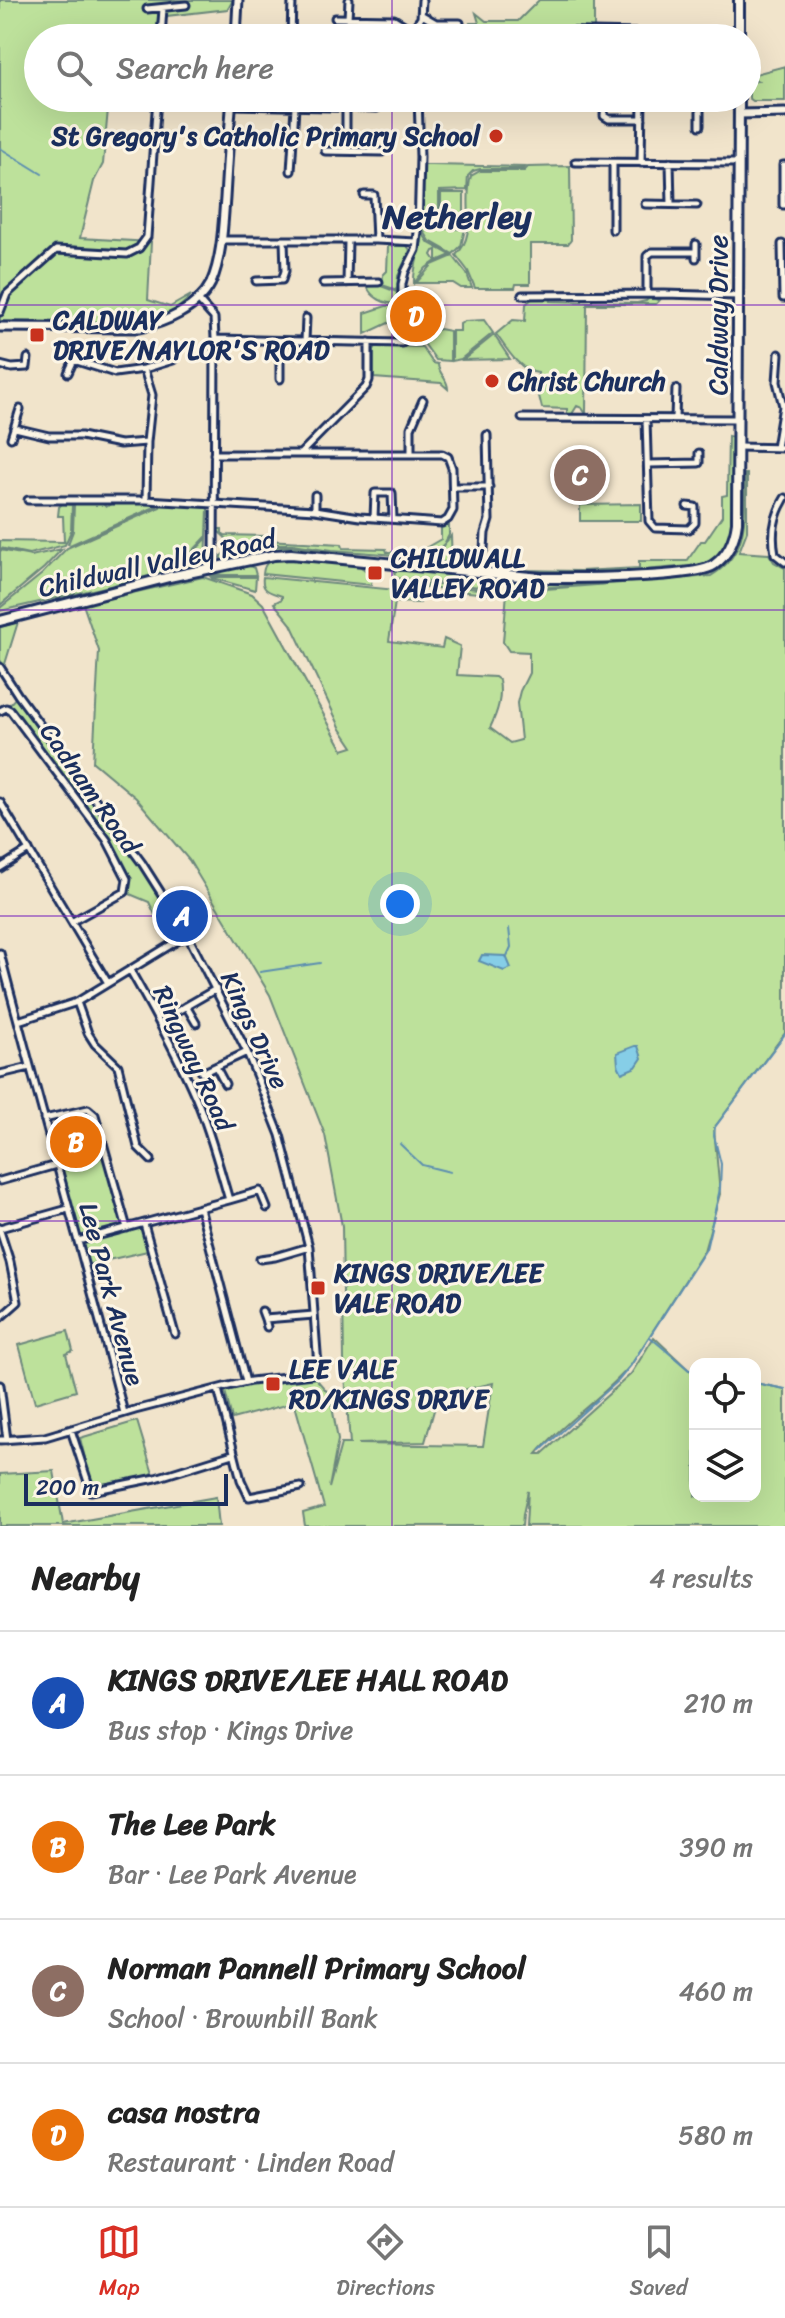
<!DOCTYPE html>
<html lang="en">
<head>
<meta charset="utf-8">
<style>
	body { margin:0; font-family:Sriracha,sans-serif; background:#f6f6f6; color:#222 }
	.controls { position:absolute; right:24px; bottom:24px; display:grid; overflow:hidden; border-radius:16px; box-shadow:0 8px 32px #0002 }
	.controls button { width:72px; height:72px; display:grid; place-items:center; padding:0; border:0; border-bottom:2px solid #e0e0e0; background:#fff; color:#222; font:40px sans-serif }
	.scale { position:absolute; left:24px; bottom:20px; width:204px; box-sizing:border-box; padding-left:8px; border:4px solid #1b2f5e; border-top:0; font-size:22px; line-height:28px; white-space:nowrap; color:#1b2f5e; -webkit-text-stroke:6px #fcf5e5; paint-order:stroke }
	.you { position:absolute; left:400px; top:904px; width:28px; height:28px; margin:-20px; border:6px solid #fff; border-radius:50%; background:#1a73e8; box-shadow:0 0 0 12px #1a73e833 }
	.badge { display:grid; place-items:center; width:52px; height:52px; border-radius:50%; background:#d93025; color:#fff; font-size:26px; font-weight:700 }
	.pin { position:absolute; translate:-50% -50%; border:4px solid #fff; box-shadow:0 2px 8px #0006 }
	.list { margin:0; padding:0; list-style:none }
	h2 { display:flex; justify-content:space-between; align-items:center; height:104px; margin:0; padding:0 32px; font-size:34px }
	h2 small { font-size:26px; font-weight:400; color:#767676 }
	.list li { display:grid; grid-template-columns:52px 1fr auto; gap:24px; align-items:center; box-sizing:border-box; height:144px; padding:0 32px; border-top:2px solid #e0e0e0 }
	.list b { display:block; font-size:30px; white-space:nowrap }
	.list p { margin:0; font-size:26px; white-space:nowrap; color:#767676 }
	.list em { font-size:26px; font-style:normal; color:#767676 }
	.icon { flex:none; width:44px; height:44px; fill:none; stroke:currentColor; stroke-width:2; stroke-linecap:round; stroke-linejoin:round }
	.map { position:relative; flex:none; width:785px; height:1526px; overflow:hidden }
	.search { position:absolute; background:#fff; box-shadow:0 8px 32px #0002; left:24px; right:24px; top:24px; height:88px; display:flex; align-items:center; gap:20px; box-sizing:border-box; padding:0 28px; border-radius:44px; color:#767676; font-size:30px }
	.sheet { height:680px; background:#fff }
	nav { display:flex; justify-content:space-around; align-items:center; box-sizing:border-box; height:112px; border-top:2px solid #e0e0e0; background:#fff; font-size:22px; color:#767676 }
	nav a { display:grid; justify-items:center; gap:4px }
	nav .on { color:#d93025 }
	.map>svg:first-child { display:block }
</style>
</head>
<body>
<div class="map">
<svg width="785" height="1526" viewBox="0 0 785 1526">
	<rect width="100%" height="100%" fill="#f1e4cb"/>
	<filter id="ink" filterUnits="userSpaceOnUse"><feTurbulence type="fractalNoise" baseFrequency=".0125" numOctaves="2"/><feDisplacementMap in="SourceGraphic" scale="16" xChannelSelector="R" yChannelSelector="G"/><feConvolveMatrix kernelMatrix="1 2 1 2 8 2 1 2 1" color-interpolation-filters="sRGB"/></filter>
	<g filter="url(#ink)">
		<path fill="#bde19b" stroke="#6c887c" stroke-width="2" fill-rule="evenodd" d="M0,0H233L228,9L158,17L156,38H38V98H109L103,164L94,181L80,238L151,242L148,300L170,307L191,295C177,314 152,321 129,323L0,321Z
			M539,0H594V28H541L540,38H488V29L475,30L471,28L470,23H479L476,13L486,21H518Z
			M785,66V101H753L749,98V82L758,81L754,79L755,74Z
			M423,165H431L525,167L523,169H480L473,171L468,176L467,190L439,191V229H465L461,246L453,254L430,241L423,230Z
			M570,166L571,240L568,244H530V284H516L515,288H475L468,271L456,255C478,234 463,201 471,176L480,171H524L528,167Z
			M441,193H464V227H441Z
			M423,234L429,243L451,255L437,261V250L434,251L432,255L436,261L426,268L414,283C413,265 421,251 423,234Z
			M388,246H407L410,250L398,276L397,290L382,285L383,275L387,271Z
			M453,256L467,274L472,288H461L453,283H416L432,265Z
			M367,286H381L397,292V304C385,304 371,298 367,286Z
			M534,297H550L551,301L637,303L646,301L649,298L660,300L656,304H587L586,414L582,408L577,406L572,414H567V409L542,408L537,388L538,373C519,371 506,348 496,334L513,320L525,321L526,304Z
			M386,306H397V319L365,334V313Z
			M484,320L493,333L461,359L452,361V331H460V324L465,321Z
			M439,329L450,331V361L436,360L415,331H434Z
			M494,335L510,359L463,360Z
			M376,346L422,347L433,363L438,364C438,373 448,379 448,389L441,383L374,378V350Z
			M728,436L732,437C732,468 739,518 725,545C719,555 710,561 701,565L599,574L556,575L435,565L431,561C433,551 445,545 451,536L452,563L519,570L580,571L639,568V561H687L701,541H705L722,516V496L727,495Z
			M745,474H747V531L739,552L769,554L774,562L785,568V1033L714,1128L720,1194L704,1251L631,1365C603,1398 564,1421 537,1454H542L631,1374L654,1337L689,1370L695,1371V1496H755V1383L785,1389V1526H526L528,1491L523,1514L522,1526H305L303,1513L324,1507L295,1405L289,1404L232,1419L224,1387L312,1374L330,1395L338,1440L329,1488L341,1444H350L344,1360L342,1226L325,1135L270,995L189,860L136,798L93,762L99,651L83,604L203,577L252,594L263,604L343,750L353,747L341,729L291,624L274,603L282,599V596C270,592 261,591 263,577L396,590L398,581L424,583V587L421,588L420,603L395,602L389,641L442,648L444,639L460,646L457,675L495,677L499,680C502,698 498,711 490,728L510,743L521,740L517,703L520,691L529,673V652L509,651L503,642L507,592L711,576C751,552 744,514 745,474ZM493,1383L483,1446L358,1444L425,1442L438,1396Z
			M744,480C743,518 747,569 698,577L507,590L509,585L515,581L585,582L698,575C746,566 739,518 740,481Z
			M62,504L72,505L71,531L65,545L29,554L0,548V541L64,542L63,516H58L59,507Z
			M75,504H103L106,507L111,504H157V506L70,545L68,544L73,531L74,505Z
			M161,504L204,505L208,509L207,536L191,553L167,573L0,611V608L42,574L67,548L160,507Z
			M641,504V521H580V505Z
			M449,524V535L443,546L422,557L332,550L293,544H232L218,531L217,529H222V533L225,535L264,536L265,540L342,544L343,548L386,549L387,552H407L408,554H415L441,539V526Z
			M207,538L206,562L200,566L170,572L191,555Z
			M232,546H292L346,552V556L283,549L223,561L220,557Z
			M62,549L44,568L0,605V550L31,556Z
			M284,558L358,565L372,575L371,585L263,574C264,560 272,559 284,558Z
			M245,564L254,568L256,575H209L208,572Z
			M413,570L492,578L498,582L500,589L394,578L395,571Z
			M211,577H256L255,590L212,578Z
			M426,584L499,591V595L426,588Z
			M18,622L5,664L4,665L0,660V627Z
			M18,695L152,878L187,934L170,946L149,902L125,892L120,864L11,710L6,708Z
			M106,1153L127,1228L144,1224L152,1250L86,1265L56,1165Z
			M68,1331L73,1351L66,1354L76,1391L35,1403L19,1345Z
			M137,1421L153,1474L99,1487L91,1483L80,1438Z
			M54,1471L63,1524L216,1497L219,1526H0V1474Z"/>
		<path fill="#86cee7" stroke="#5b8eb0" stroke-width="2" d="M482,955L506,956L511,968L504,971L479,961Z
			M635,1046H638L642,1058L636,1067L622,1073L618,1065L617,1053Z"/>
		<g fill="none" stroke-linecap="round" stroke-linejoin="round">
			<path stroke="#5b8eb0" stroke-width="2" d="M0,148L42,174
				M507,956L511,947L509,928
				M260,972L320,963
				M400,1144L422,1165L450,1172
				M650,1337L689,1370L695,1371
				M755,1383L785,1389
				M541,1450L618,1381L631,1365L706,1249L720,1189L721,1164L714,1136L715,1127L785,1034"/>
			<defs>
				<path id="minor" d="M147,9L186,5
					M422,15L436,23H460
					M335,18L394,19L412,30
					M348,18L349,0
					M161,38L163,8
					M291,38L292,0
					M411,38L412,30L421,18L422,0
					M544,38V31L739,35
					M605,98L604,116L609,119H642
					M700,98V126
					M231,105L377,108L392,98
					M325,151L382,152
					M346,151V108
					M575,162L738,163
					M670,162L671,204
					M641,163L642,98
					M785,165H783V205H785
					M291,171L295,107
					M364,195H374L376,240
					M645,204L697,205
					M613,230V163
					M222,240H376L417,242
					M782,244L783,298H785
					M696,258V244
					M256,281L282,280L285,271L284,240
					M323,283L379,282
					M347,283L348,241
					M647,294V256L652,252H696
					M522,295L664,294L738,296
					M197,299L214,318L215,339L214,567
					M0,312L7,294L56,250L127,254L139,248L147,237L157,98
					M215,339L402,343V284L405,272L416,250L418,232L420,157L418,98
					M305,341L306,318
					M74,360L115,373L144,369L173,360
					M0,365L12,368L27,367L28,358
					M144,369L152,395L147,442L146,500
					M68,373L74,360V350
					M280,379V341
					M522,418L737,419
					M675,418L676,389
					M646,419L649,521L655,528L689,529L695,523V507L687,506
					M15,428L49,436H81L120,444L147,442
					M11,438L20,409
					M738,447L785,448
					M776,448L783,406L777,382L779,354
					M301,453L366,387L369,380V342
					M411,454V428L423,400
					M649,464L699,463V453
					M454,487H489
					M315,495V510
					M785,498C774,516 771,533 775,554L785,562
					M28,500H146L315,510L360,517L442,523L448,519L453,510L452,468L448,457L442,454H214
					M374,518L375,493H392L393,519
					M484,549L485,533L489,520L487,435
					M0,667L18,695L142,863L187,934L247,1052L280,1135L309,1247L318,1366L317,1371L312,1374L251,1381L224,1387L135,1410L45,1437L0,1440
					M0,711L6,708L10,710L107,840L127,879L125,892L73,921
					M0,802L108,983
					M0,868L29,850
					M0,953C40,1107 84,1259 124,1413
					M77,1002L88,1033L95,1044L118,1066L138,1147L151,1160
					M186,1006L196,1023
					M169,1016L216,989
					M18,1021L77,1002L187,935
					M216,1067L225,1084
					M202,1073L247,1052
					M0,1074L30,1067
					M44,1119L88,1109L95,1115L127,1228
					M0,1181L56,1165
					M229,1200L260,1191L267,1208
					M200,1208L246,1382
					M144,1224L175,1334
					M0,1228L68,1209
					M0,1231L10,1262L18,1302L0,1318
					M78,1241L229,1200C219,1166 210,1131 196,1098C177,1054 154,1012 130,970
					M260,1259L275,1257L309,1247
					M262,1311L265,1319
					M267,1327L265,1319L314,1315
					M0,1385L7,1440
					M218,1389L241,1480L249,1497L301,1487
					M71,1430L91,1491L156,1478L233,1454"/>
				<path id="tertiary" d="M236,38L238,0
					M739,114L785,113
					M0,327L139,328C164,323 198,309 211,283C222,258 223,225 225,198C227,164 229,131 232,98"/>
				<path id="secondary" d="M739,0V38
					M0,621L169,577L274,555L291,554L541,578C571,578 693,579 714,565C728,555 735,538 737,522L739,98"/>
			</defs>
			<use href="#minor" stroke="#1b2f5e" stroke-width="11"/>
			<use href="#tertiary" stroke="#1b2f5e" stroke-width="13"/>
			<use href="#secondary" stroke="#1b2f5e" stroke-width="14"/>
			<use href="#minor" stroke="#fcf5e5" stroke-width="5"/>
			<use href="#tertiary" stroke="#fcf5e5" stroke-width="7"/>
			<use href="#secondary" stroke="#fcf5e5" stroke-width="8"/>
		</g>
	</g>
	<path fill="none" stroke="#7b2cbf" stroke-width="2" stroke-opacity="0.55" d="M392,0V38M392,98V1526M0,305H785M0,610H785M0,916H785M0,1221H785"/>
	<g fill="#c8321e" stroke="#fcf5e5" stroke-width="3">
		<circle cx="496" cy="136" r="8"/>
		<rect x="29" y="327" width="16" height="16" rx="4"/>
		<circle cx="492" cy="381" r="8"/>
		<rect x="367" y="565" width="16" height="16" rx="4"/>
		<rect x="310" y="1280" width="16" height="16" rx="4"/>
		<rect x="265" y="1376" width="16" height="16" rx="4"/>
	</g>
	<g text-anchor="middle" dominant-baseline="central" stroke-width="6" stroke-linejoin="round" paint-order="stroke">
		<g font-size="26" font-weight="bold" fill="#1b2f5e" stroke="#fcf5e5" text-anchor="start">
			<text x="480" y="136" text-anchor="end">St Gregory's Catholic Primary School</text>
			<text x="53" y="320">CALDWAY<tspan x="53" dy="30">DRIVE/NAYLOR'S ROAD</tspan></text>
			<text x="508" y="381">Christ Church</text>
			<text x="391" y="558">CHILDWALL<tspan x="391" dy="30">VALLEY ROAD</tspan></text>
			<text x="334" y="1273">KINGS DRIVE/LEE<tspan x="334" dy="30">VALE ROAD</tspan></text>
			<text x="289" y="1369">LEE VALE<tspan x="289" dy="30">RD/KINGS DRIVE</tspan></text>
		</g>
		<g font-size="26" fill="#1b2f5e" stroke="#fcf5e5">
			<text transform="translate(718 315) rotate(-90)">Caldway Drive</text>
			<text transform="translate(157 563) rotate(-12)">Childwall Valley Road</text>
			<text transform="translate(90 788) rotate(55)">Cadnam Road</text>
			<text transform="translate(255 1030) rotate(65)">Kings Drive</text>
			<text transform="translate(194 1058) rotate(65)">Ringway Road</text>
			<text transform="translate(112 1294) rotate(75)">Lee Park Avenue</text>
		</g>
		<g font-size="34" font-weight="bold" fill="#1b2f5e" stroke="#fcf5e5">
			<text x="457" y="217">Netherley</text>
		</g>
	</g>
</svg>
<div class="controls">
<button><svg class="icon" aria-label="locate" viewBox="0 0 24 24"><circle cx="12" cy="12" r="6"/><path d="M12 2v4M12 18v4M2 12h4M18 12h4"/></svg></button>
<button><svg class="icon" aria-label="layers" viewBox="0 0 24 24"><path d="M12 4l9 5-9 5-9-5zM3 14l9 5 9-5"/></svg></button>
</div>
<div class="scale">200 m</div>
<div class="you"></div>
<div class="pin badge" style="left:182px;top:916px;background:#1a4fb4">A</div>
<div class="pin badge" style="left:76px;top:1142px;background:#e8710a">B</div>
<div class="pin badge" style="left:580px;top:475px;background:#8d6e63">C</div>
<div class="pin badge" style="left:416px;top:316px;background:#e8710a">D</div>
<div class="search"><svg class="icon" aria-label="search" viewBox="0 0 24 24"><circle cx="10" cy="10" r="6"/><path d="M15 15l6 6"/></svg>Search here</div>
</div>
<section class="sheet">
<h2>Nearby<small>4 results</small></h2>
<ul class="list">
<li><span class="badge" style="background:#1a4fb4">A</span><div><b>KINGS DRIVE/LEE HALL ROAD</b><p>Bus stop · Kings Drive</p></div><em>210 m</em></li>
<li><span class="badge" style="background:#e8710a">B</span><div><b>The Lee Park</b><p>Bar · Lee Park Avenue</p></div><em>390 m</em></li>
<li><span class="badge" style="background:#8d6e63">C</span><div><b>Norman Pannell Primary School</b><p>School · Brownbill Bank</p></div><em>460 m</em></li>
<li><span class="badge" style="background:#e8710a">D</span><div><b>casa nostra</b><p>Restaurant · Linden Road</p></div><em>580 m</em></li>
</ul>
</section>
<nav>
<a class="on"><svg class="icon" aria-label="map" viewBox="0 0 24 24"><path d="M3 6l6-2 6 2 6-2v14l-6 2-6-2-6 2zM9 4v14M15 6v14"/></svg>Map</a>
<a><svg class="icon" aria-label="directions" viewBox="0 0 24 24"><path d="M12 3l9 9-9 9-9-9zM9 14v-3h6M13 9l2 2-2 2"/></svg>Directions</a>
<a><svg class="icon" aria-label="saved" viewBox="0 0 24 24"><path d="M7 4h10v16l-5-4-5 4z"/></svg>Saved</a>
</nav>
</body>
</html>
